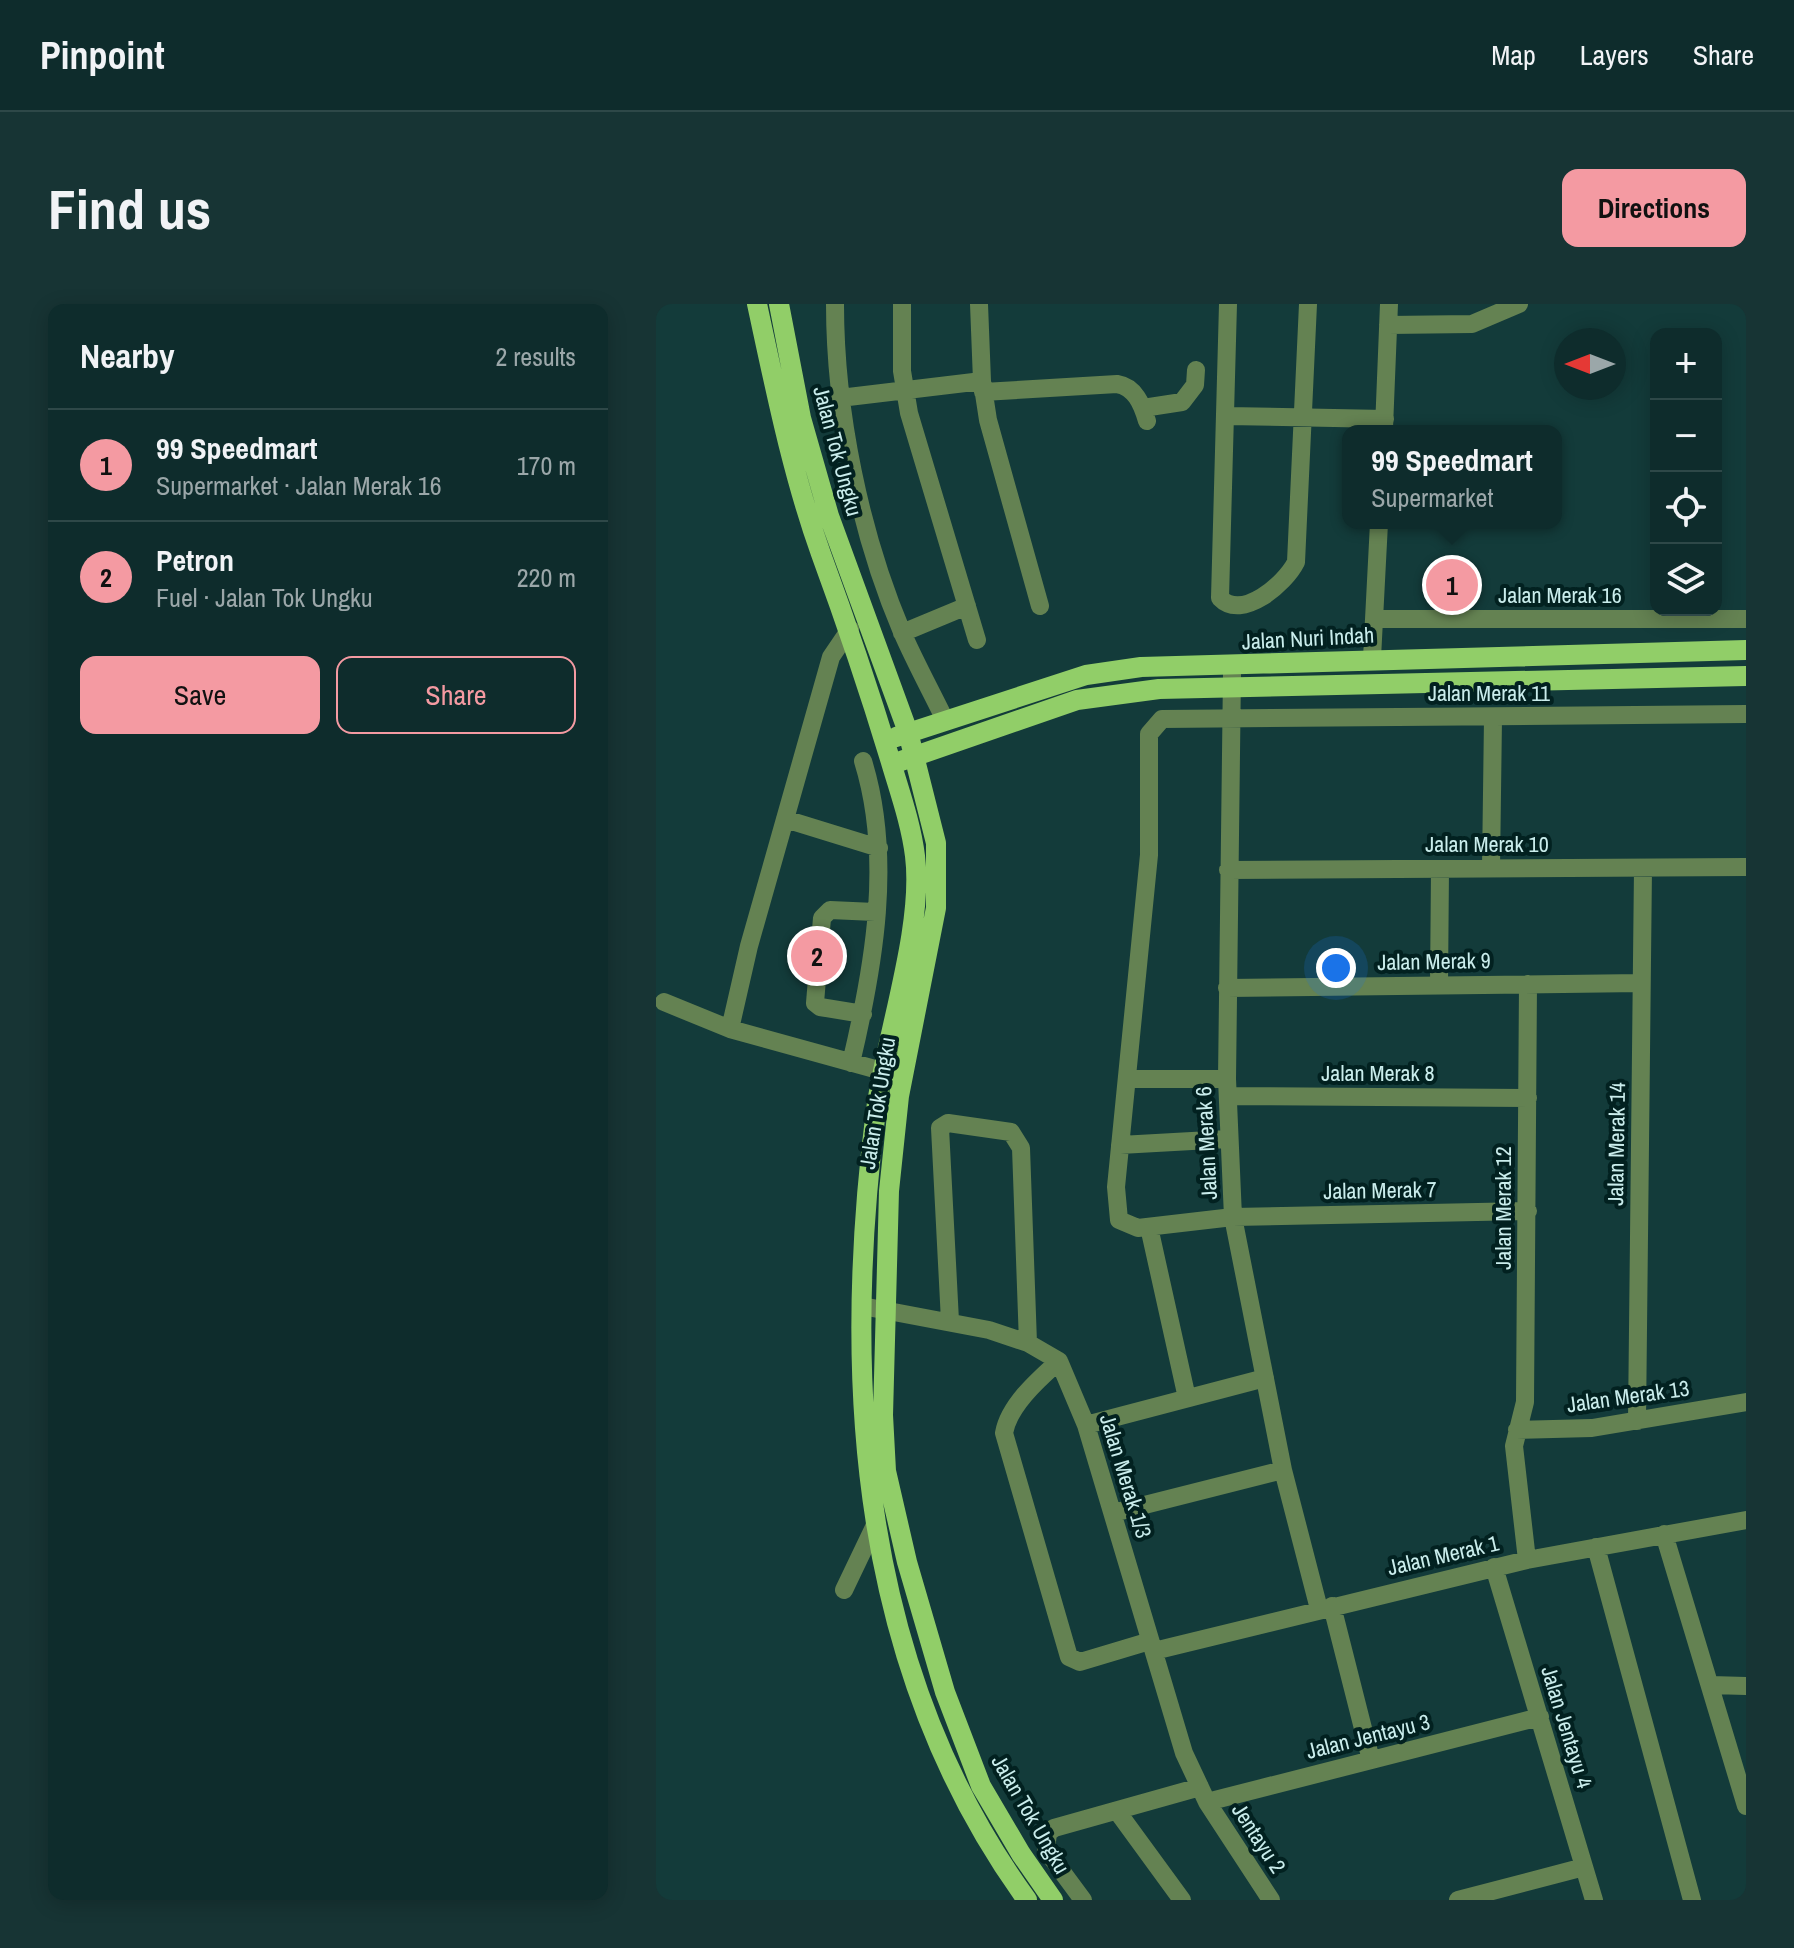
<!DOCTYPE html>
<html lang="en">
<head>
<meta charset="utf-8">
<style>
	body { margin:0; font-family:"Archivo Narrow",sans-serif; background:#173434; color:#f1f3f6 }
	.controls { position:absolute; right:24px; top:24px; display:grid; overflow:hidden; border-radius:16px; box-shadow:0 4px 20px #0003 }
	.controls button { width:72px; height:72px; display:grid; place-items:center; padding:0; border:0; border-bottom:2px solid #2e4848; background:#0e2c2c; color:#f1f3f6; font:40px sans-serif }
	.compass { position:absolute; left:898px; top:24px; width:72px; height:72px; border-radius:50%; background:#0e2c2c; box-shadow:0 4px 20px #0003; rotate:270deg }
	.you { position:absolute; left:680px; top:664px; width:28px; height:28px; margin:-20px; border:6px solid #fff; border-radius:50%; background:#1a73e8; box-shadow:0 0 0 12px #1a73e833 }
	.badge { display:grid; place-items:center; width:52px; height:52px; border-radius:50%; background:#f49aa2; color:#111; font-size:26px; font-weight:700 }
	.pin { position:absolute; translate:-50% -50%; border:4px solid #fff; box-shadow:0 2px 8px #0006 }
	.popup { position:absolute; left:686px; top:121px; width:220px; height:104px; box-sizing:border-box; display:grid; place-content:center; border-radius:16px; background:#0e2c2c; filter:drop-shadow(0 2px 6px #0005); font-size:26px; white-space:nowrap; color:#9ba7a9 }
	.popup b { font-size:30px; color:#f1f3f6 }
	.popup::after { content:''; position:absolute; left:50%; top:100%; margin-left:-16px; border:16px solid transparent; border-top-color:#0e2c2c }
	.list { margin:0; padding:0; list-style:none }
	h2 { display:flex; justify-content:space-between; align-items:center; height:104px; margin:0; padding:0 32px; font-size:34px }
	h2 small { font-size:26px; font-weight:400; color:#9ba7a9 }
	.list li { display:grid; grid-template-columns:52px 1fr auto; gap:24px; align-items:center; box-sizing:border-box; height:112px; padding:0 32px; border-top:2px solid #2e4848 }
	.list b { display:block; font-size:30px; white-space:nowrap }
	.list p { margin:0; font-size:26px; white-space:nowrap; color:#9ba7a9 }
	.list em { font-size:26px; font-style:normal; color:#9ba7a9 }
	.actions { display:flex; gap:16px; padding:24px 32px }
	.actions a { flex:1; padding:18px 0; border:2px solid #f49aa2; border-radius:16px; text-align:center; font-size:28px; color:#f49aa2 }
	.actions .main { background:#f49aa2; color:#111 }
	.icon { flex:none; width:44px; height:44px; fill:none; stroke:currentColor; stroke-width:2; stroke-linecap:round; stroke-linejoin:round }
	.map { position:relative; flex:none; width:1090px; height:1596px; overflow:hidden; border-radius:16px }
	header { display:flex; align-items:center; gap:48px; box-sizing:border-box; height:112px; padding:0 40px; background:#0e2c2c; border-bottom:2px solid #2e4848 }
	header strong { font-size:38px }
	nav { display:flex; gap:44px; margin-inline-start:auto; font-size:28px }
	.intro { display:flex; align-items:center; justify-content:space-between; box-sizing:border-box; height:192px; padding:0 48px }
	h1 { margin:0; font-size:56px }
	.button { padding:20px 36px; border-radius:16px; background:#f49aa2; color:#111; font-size:28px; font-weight:700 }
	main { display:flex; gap:48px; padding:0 48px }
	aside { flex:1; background:#0e2c2c; border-radius:16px; box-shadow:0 4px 20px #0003 }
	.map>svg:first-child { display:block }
</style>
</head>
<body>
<header>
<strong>Pinpoint</strong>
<nav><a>Map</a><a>Layers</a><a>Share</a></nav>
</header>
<div class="intro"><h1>Find us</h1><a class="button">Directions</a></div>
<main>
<aside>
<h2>Nearby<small>2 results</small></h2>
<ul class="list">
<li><span class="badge">1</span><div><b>99 Speedmart</b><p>Supermarket · Jalan Merak 16</p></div><em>170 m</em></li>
<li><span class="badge">2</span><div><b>Petron</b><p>Fuel · Jalan Tok Ungku</p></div><em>220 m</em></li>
</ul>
<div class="actions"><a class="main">Save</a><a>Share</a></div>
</aside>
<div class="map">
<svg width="1090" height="1596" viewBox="0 0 1090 1596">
	<rect width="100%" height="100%" fill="#133b3a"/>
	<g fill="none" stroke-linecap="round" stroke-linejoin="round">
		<path stroke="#648252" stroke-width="18" d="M179,0C179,108 204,229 246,328C259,358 275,387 289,416
			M246,0V67L253,109L321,336
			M323,0L326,77L332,116L384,302
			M572,0L564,294C586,317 629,280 640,258L652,0
			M732,21L816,20L863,0
			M327,88L461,80C479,83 486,100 491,117
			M184,94L326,77
			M487,104L526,98L539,81L540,66
			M571,112L729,115
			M728,124L733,0
			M718,315H1090
			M246,329L311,302
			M716,354L723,219
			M576,369L571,775L577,913L627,1166L663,1305
			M129,515L223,544
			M835,564L837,414
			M572,566L1090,563
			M783,681L784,565
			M571,684L985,679
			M8,698L74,725L226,767
			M207,710L164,703L159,699L166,614L174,606L219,608
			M74,725L93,642L175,353L194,325
			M195,759C218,662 237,554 207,457
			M471,775H571
			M572,792L872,794
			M464,841L572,835
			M872,907L577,913L482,924L463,916L460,883L493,551V430L506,415L1090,410
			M493,923L531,1094
			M206,1002L333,1026L372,1039L403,1057L430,1121L528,1449L551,1498L615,1596
			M294,1017L284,824L292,819L355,828L365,844L372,1039
			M403,1057C383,1075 353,1101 348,1129L413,1353L424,1358L494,1337
			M981,1117L987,564
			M430,1121L609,1074
			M861,1126L936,1124L1090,1098
			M457,1209L627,1166
			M1008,1230L1090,1502
			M940,1243L1036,1596
			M871,1256L858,1142L869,1098L872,680
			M838,1263L938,1596
			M188,1286L220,1219
			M676,1302L715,1456
			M498,1347L871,1256L1090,1216
			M1055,1381L1090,1382
			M551,1498L884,1413
			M461,1507L526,1596
			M427,1596L390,1546L392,1529L398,1524L544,1483
			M802,1596L928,1563"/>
		<path stroke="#91ce68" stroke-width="20" d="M101,0C119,83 136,169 165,250C190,318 213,386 234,455C243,486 255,519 259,552C268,623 230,732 220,806C185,1080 204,1366 371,1596
			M123,0L145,114L173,212L252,428L280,539V604L243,792L233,887L227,1111L230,1167L251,1258L289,1388L325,1482L365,1550L397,1596
			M240,433L430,371L485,363L1090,346
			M245,457L421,396L503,385L1090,372"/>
	</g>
	<g text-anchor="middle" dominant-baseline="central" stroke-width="8" stroke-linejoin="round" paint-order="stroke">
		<g font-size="22" fill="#caedec" stroke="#022120">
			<text transform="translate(182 147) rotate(75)">Jalan Tok Ungku</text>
			<text x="904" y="291">Jalan Merak 16</text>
			<text transform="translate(652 334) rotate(-3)">Jalan Nuri Indah</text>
			<text x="833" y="389">Jalan Merak 11</text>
			<text x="831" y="540">Jalan Merak 10</text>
			<text transform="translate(778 657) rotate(-1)">Jalan Merak 9</text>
			<text x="722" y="769">Jalan Merak 8</text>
			<text transform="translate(221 799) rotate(-81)">Jalan Tok Ungku</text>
			<text transform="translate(550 839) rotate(-93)">Jalan Merak 6</text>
			<text transform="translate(960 840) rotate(-89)">Jalan Merak 14</text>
			<text transform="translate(724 886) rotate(-1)">Jalan Merak 7</text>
			<text transform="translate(847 904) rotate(-90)">Jalan Merak 12</text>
			<text transform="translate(972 1092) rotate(-8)">Jalan Merak 13</text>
			<text transform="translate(470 1172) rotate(73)">Jalan Merak 1/3</text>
			<text transform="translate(787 1251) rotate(-13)">Jalan Merak 1</text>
			<text transform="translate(911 1423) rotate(73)">Jalan Jentayu 4</text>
			<text transform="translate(712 1432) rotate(-14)">Jalan Jentayu 3</text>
			<text transform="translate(375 1510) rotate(60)">Jalan Tok Ungku</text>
			<text transform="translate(603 1534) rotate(57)">Jentayu 2</text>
		</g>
	</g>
</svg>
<div class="controls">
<button>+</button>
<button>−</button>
<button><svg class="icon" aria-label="locate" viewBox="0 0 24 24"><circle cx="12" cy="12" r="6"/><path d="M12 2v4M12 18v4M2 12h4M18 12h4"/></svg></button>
<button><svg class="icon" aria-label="layers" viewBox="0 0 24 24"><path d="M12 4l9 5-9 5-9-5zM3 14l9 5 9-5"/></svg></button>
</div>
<svg class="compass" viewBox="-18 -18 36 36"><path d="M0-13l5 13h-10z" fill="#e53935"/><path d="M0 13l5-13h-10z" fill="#9ba7a9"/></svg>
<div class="you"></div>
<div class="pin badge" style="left:796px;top:281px">1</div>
<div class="popup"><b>99 Speedmart</b>Supermarket</div>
<div class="pin badge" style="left:161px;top:652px">2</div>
</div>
</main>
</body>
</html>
